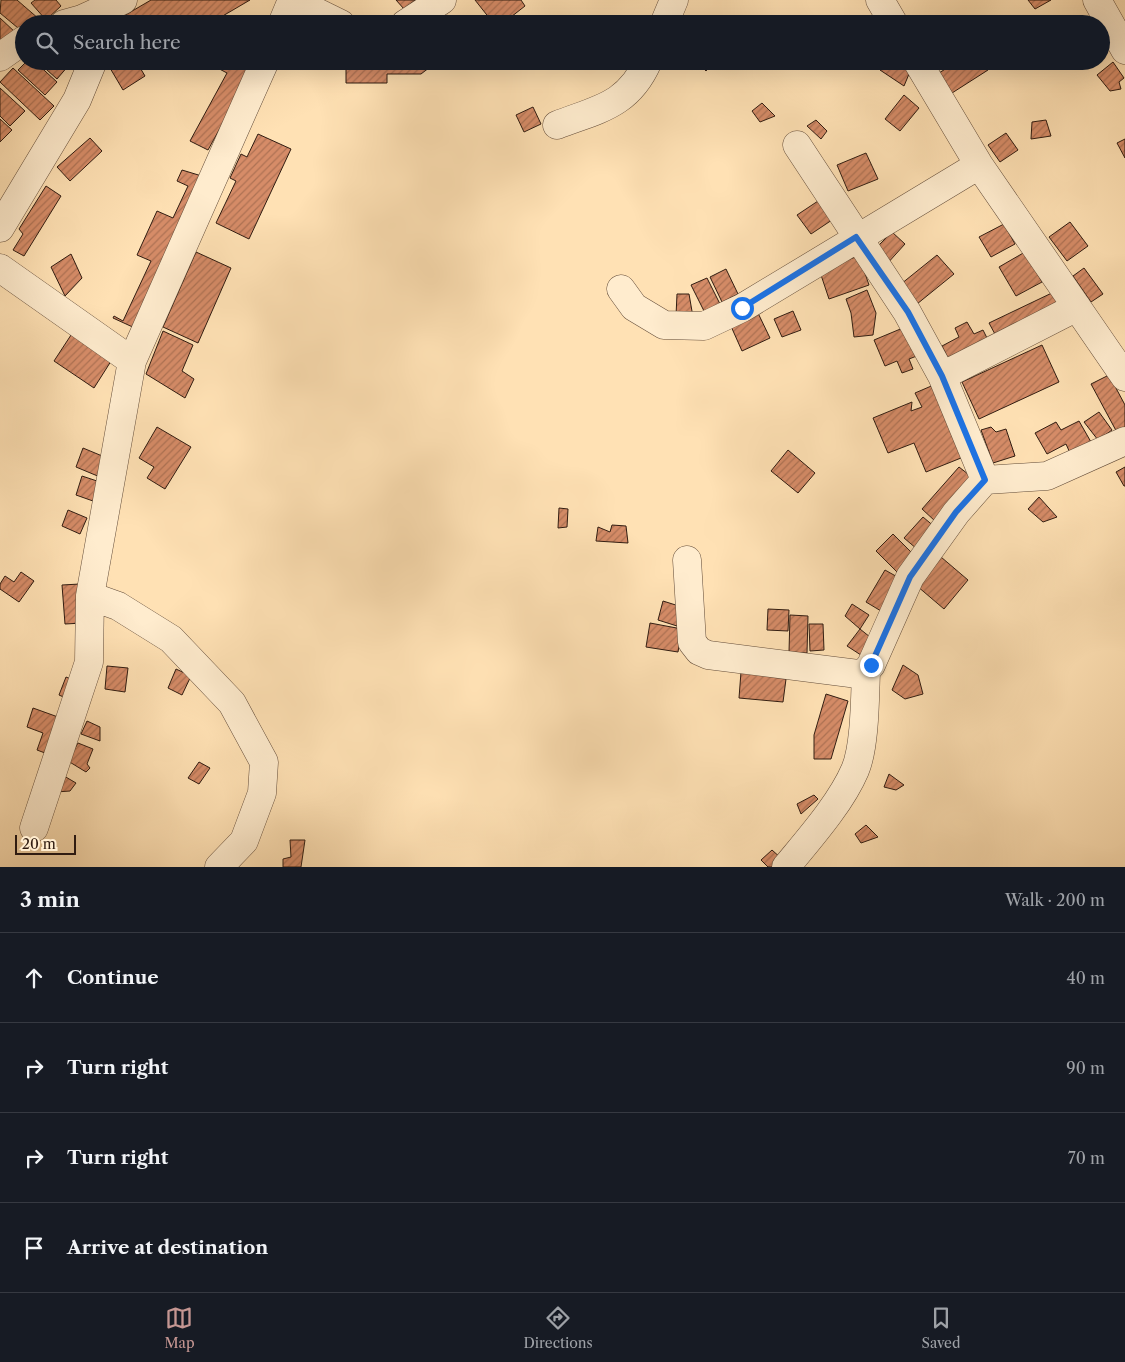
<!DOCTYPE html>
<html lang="en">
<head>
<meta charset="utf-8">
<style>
	body { margin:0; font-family:"Libre Caslon Text",serif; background:#242831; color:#f1f3f6 }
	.scale { position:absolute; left:15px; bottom:12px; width:61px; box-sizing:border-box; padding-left:5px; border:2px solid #301c11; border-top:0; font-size:14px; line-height:18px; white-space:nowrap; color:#301c11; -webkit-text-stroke:4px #ffecce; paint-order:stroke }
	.stop { position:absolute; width:15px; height:15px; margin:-11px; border:4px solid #1a73e8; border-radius:50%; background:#fff }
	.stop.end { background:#1a73e8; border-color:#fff; box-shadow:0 1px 5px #0008 }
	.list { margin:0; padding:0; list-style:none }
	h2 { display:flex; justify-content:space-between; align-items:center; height:65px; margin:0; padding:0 20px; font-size:21px }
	h2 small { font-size:16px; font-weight:400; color:#9ea1a6 }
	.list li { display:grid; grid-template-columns:32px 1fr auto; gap:15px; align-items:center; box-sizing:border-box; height:90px; padding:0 20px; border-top:1px solid #363941 }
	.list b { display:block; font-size:19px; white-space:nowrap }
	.list em { font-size:16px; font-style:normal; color:#9ea1a6 }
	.icon { flex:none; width:28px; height:28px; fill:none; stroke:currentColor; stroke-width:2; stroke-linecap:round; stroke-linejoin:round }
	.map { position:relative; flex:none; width:1125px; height:867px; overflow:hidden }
	.search { position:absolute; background:#171b24; box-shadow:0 5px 20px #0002; left:15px; right:15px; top:15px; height:55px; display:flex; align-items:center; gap:12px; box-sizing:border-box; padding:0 18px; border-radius:28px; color:#9ea1a6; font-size:19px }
	.sheet { height:425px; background:#171b24 }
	nav { display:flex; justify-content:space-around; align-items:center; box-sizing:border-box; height:70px; border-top:1px solid #363941; background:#171b24; font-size:14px; color:#9ea1a6 }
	nav a { display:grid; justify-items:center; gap:2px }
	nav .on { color:#c59692 }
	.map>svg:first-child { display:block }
</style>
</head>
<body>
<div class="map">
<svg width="1125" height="867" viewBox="0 0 1125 867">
	<defs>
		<pattern id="building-hatch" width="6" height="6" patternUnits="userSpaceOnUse" patternTransform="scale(1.25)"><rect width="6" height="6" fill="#d68c68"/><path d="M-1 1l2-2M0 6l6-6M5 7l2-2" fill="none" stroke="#ae7254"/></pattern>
	</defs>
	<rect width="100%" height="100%" fill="#ffe1b4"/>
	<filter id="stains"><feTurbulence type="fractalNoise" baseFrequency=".004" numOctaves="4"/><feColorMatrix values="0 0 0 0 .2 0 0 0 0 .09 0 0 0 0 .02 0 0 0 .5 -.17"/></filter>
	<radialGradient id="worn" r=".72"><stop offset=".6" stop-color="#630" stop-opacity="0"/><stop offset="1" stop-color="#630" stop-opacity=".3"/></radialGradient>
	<path fill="url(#building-hatch)" stroke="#301c11" d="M1,0H17L39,19L34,24H24V33L0,13Z
		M35,0H56L61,6L46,20L31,3Z
		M151,0H250L209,24H110Z
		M396,0H415L404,9Z
		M475,0H521L525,6L502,24H494Z
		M1028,0H1051L1035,9Z
		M448,15L455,24H436Z
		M0,18L16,33L0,41Z
		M27,61H34L57,82L45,95L18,70Z
		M37,61H65L69,65L57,79Z
		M121,61H136L145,76L123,90L110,68Z
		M211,61H257L208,150L190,141L227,73L210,64Z
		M327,61H438L421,74H387V83H346V68Z
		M618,61H641L636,72L617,64Z
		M696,61H715L706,71Z
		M874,61H892L880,70Z
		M892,61H902L909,74L904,86L880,70Z
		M958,61H982L988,70L952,93L939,73Z
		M1113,62L1124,78L1119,82L1121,89L1110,91L1097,75Z
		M13,68L54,106L40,120L0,82Z
		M0,88L25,111L10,126L0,116Z
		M904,95L919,108L900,131L885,119Z
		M762,103L775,116L760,122L752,111Z
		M533,107L541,124L524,132L516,115Z
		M0,119L12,130L0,142Z
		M816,120L827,131L821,139L807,126Z
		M1046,120L1051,136L1031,139L1032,122Z
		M1006,133L1018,150L1000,162L988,145Z
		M258,134L291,149L249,239L216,223L236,181L230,178L241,154L247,157Z
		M90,138L102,151L70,181L57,167Z
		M1125,139V158L1117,143Z
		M866,153L878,179L848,191L837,165Z
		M182,170L205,177L137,329L113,318L114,316L123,321L151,261L137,255L157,211L173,218L188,186L177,181Z
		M46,186L61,196L24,256L13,250L23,234L19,229Z
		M818,201L832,220L811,234L797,215Z
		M1070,222L1088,246L1067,261L1049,237Z
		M1004,224L1015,244L991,257L979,237Z
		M892,232L905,244L886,265L877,247Z
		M196,252L231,268L198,343L163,327Z
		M1025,252L1042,282L1016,296L999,267Z
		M71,254L82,278L65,296L51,267Z
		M937,255L954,274L917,304L901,284Z
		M859,256L869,285L829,299L819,269Z
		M1084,268L1103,294L1091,302L1073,276Z
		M726,269L738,294L722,302L710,277Z
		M707,278L720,304L704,311L691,285Z
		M867,290L876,313L873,335L854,337L851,313L846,299Z
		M1056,291L1063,305L996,336L989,323Z
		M677,294H689L693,317L676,316Z
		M757,311L770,338L742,351L730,324Z
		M793,311L801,330L782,337L774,319Z
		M967,322L974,334L983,330L990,344L951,364L942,346L959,337L955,328Z
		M910,325L927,352L909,359L913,369L902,373L897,361L885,366L874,340Z
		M163,331L193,345L182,371L194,379L185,398L146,374Z
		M73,332L113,358L94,388L54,361Z
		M1042,345L1059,382L979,419L962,382Z
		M1109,375L1125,405V435L1120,438L1091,384Z
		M936,384L966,456L926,472L914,443L888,453L873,418L912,402L911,411L922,407L915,393Z
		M1099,412L1112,430L1098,440L1084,422Z
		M1079,421L1091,442L1070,453L1066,444L1047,454L1035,433L1056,422L1061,430Z
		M157,427L191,447L165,489L147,478L154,467L139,458Z
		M991,427L996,432L1006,429L1015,456L993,463L981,430Z
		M83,448L107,458L100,477L76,467Z
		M788,450L815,473L798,493L771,471Z
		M959,467L973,478L935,521L922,509Z
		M1125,467V486H1124L1116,472Z
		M82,476L100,482L93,501L76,495Z
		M1039,497L1057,517L1043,522L1028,509Z
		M559,508L568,509L567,527L558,528Z
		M68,510L87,518L80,534L62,526Z
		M923,517L936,528L917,549L904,538Z
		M612,525L626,526L628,543L596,541L598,527L610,532Z
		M893,534L916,557L899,574L876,551Z
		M941,557L968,580L944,609L917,586Z
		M885,570L901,579L881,611L866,602Z
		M21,572L34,581L19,602L0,589V584L5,576L14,582Z
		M80,584L83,623L65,624L62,585Z
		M663,601L682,607L677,626L658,620Z
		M852,604L869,615L860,629L845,616Z
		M768,609L789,610L788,631L767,630Z
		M790,615L808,616L807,653L789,652Z
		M650,623L682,629L678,652L646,647Z
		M809,624H823L824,650L810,651Z
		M860,629L875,641L864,657L847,646Z
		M903,665L918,675L923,694L905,699L892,690Z
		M107,666L128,668L125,692L105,689Z
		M176,669L191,676L182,695L168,688Z
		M741,672L786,679L783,702L739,698Z
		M66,677L78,682L70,700L59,695Z
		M826,694L848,701L831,759H814V735Z
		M33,708L58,717L45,753L37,750L43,733L27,727Z
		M87,721L100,727V741L81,734Z
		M78,743L93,749L87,764L90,768L86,772L68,761Z
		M199,762L210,768L199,784L188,778Z
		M59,773L76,783L70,791L56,792Z
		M889,774L904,785L896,790L884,787Z
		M814,795L818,799L801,814L797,804Z
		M866,825L878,837L861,843L855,834Z
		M290,840H305L301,867H283V859L291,857Z
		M772,850L782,859L772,867H768L761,860Z"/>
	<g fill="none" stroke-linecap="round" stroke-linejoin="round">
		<defs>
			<path id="minor" d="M292,0L341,24
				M880,0L894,24
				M1097,0L1125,50
				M64,24L82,19L123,0
				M282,24L292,0
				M405,24L442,0
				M664,24L674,0
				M0,57L24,40
				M917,61L979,165L1125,377
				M557,125C598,109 628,106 648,61
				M797,145L907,312L942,376L985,480
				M0,228L77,100L93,61
				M0,268L132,361
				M621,289L634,307L664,325L704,326L742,308L979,165
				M942,376L1077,307
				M687,560L692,642L699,651L708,655L858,674L866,671L871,665L910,577L956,513L985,480L1047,476L1125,441
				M90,596L118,606L171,639L232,703L264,762L262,793L244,841L219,867
				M34,828L89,662L90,596L132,361L265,61
				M786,867C809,839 841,803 855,770C865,747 865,698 866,671"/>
		</defs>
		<use href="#minor" stroke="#644d3a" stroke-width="29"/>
		<use href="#minor" stroke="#ffecce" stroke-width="28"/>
	</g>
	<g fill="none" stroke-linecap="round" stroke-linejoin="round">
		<path stroke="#1a73e8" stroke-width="6" d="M742,308L856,237L908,312L942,376L985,480L956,512L910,577L871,665"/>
	</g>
	<rect width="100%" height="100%" filter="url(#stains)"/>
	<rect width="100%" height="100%" fill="url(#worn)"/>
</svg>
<div class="scale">20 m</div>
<div class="stop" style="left:742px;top:308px"></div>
<div class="stop end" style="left:871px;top:665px"></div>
<div class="search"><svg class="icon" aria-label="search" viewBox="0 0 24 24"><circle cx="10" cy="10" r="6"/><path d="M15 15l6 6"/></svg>Search here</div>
</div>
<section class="sheet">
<h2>3 min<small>Walk · 200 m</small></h2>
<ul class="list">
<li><svg class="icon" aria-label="ahead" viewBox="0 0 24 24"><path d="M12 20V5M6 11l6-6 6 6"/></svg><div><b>Continue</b></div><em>40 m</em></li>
<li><svg class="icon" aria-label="right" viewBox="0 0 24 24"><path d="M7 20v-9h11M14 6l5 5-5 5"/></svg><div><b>Turn right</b></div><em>90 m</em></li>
<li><svg class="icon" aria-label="right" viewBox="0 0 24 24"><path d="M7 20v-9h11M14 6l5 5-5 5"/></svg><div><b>Turn right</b></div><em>70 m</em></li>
<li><svg class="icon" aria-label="arrive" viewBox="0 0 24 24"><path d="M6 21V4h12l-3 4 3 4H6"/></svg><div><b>Arrive at destination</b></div></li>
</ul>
</section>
<nav>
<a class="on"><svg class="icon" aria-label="map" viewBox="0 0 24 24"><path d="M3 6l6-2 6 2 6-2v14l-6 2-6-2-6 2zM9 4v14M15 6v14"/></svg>Map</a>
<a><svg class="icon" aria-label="directions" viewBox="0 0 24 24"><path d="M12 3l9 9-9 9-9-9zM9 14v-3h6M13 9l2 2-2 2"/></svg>Directions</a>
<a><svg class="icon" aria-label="saved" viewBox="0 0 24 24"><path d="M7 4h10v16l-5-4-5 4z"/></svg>Saved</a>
</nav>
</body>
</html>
